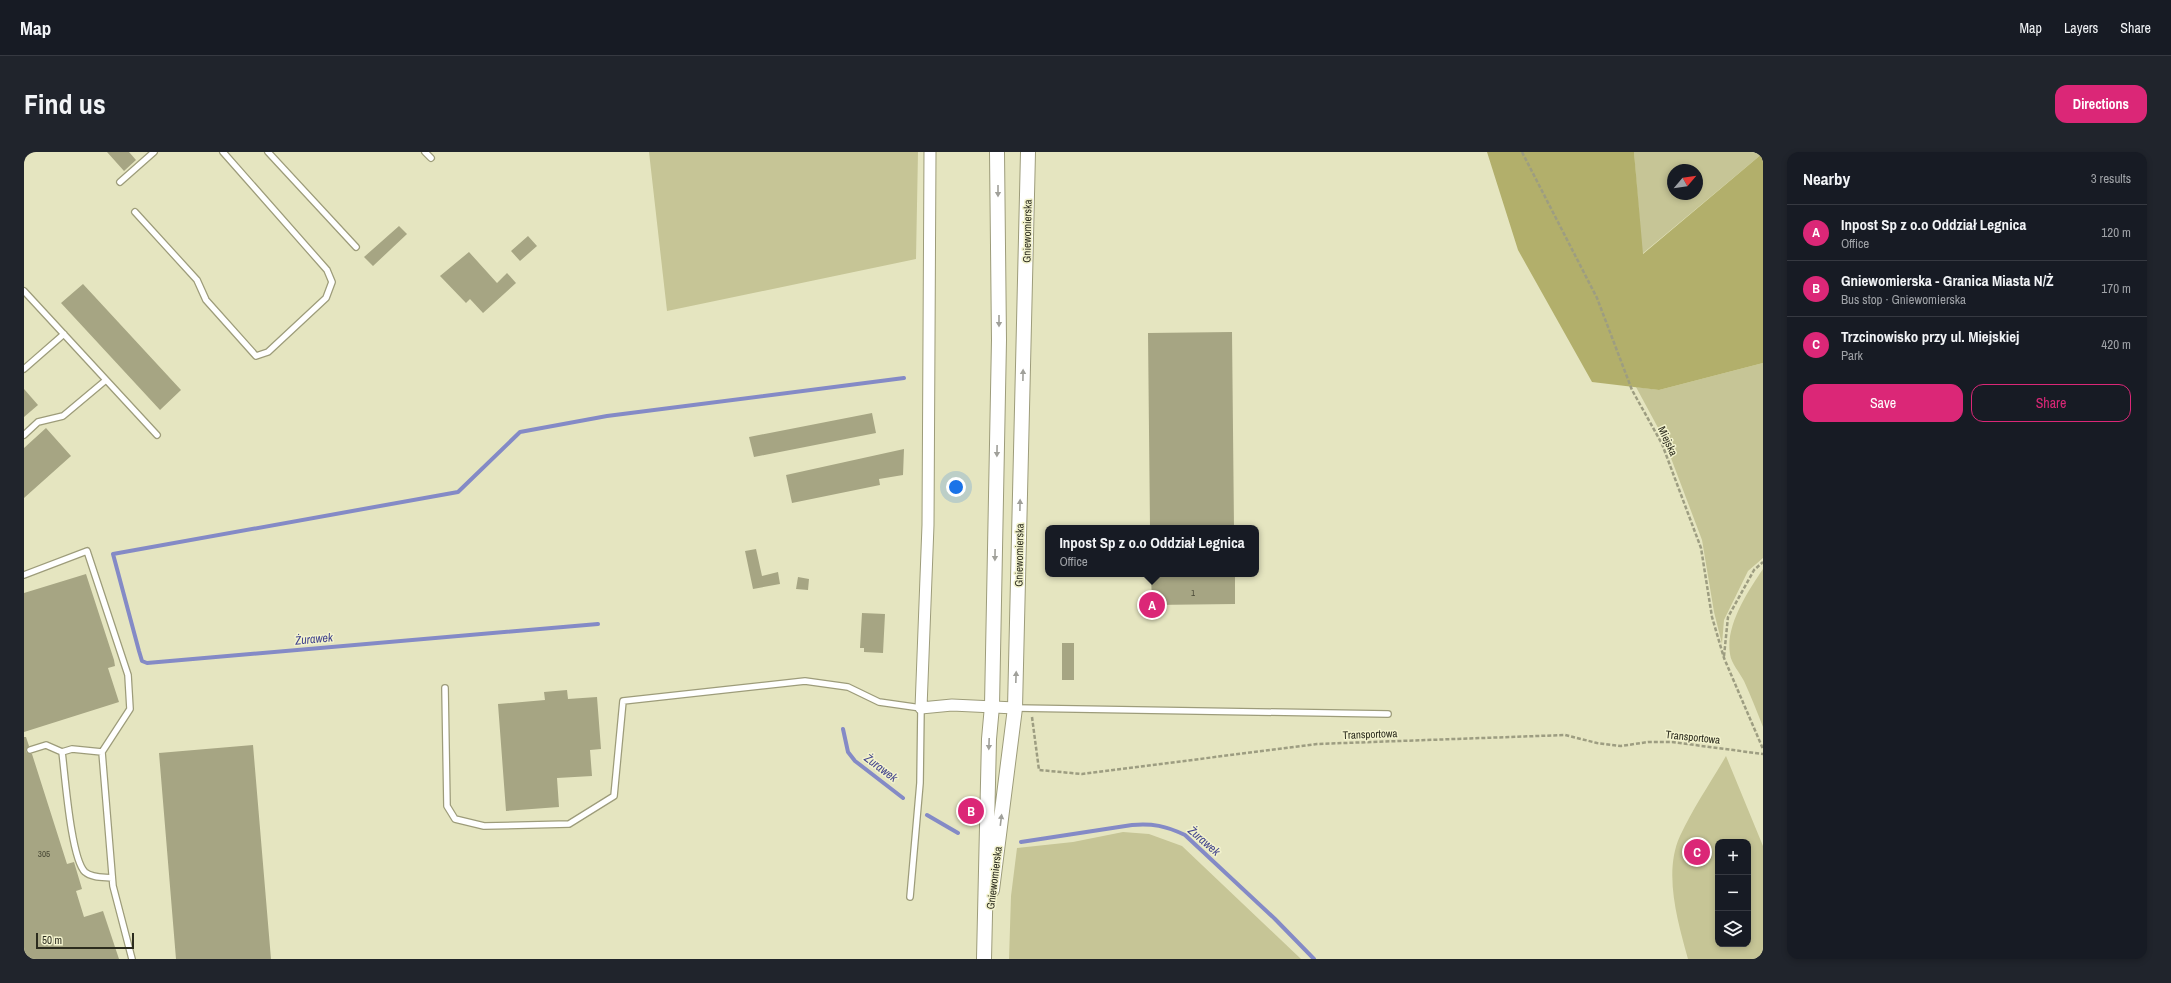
<!DOCTYPE html>
<html lang="en">
<head>
<meta charset="utf-8">
<style>
	body { margin:0; font-family:"Archivo Narrow",sans-serif; background:#20242c; color:#f1f3f6 }
	.controls { position:absolute; right:12px; bottom:12px; display:grid; overflow:hidden; border-radius:8px; box-shadow:0 2px 6px #0003 }
	.controls button { width:36px; height:36px; display:grid; place-items:center; padding:0; border:0; border-bottom:1px solid #363941; background:#171b24; color:#f1f3f6; font:20px sans-serif }
	.compass { position:absolute; left:1643px; top:12px; width:36px; height:36px; border-radius:50%; background:#171b24; box-shadow:0 2px 6px #0003; rotate:61deg }
	.scale { position:absolute; left:12px; bottom:10px; width:98px; box-sizing:border-box; padding-left:4px; border:2px solid #2c2c1e; border-top:0; font-size:11px; line-height:14px; white-space:nowrap; color:#2c2c1e; -webkit-text-stroke:3px #f2f2cd; paint-order:stroke }
	.you { position:absolute; left:932px; top:335px; width:14px; height:14px; margin:-10px; border:3px solid #fff; border-radius:50%; background:#1a73e8; box-shadow:0 0 0 6px #1a73e833 }
	.badge { display:grid; place-items:center; width:26px; height:26px; border-radius:50%; background:#db2777; color:#fff; font-size:13px; font-weight:700 }
	.pin { position:absolute; translate:-50% -50%; border:2px solid #fff; box-shadow:0 1px 4px #0006 }
	.popup { position:absolute; left:1021px; top:373px; width:214px; height:52px; box-sizing:border-box; display:grid; place-content:center; border-radius:8px; background:#171b24; filter:drop-shadow(0 1px 3px #0005); font-size:13px; white-space:nowrap; color:#9ea1a6 }
	.popup b { font-size:15px; color:#f1f3f6 }
	.popup::after { content:''; position:absolute; left:50%; top:100%; margin-left:-8px; border:8px solid transparent; border-top-color:#171b24 }
	.list { margin:0; padding:0; list-style:none }
	h2 { display:flex; justify-content:space-between; align-items:center; height:52px; margin:0; padding:0 16px; font-size:17px }
	h2 small { font-size:13px; font-weight:400; color:#9ea1a6 }
	.list li { display:grid; grid-template-columns:26px 1fr auto; gap:12px; align-items:center; box-sizing:border-box; height:56px; padding:0 16px; border-top:1px solid #363941 }
	.list b { display:block; font-size:15px; white-space:nowrap }
	.list p { margin:0; font-size:13px; white-space:nowrap; color:#9ea1a6 }
	.list em { font-size:13px; font-style:normal; color:#9ea1a6 }
	.actions { display:flex; gap:8px; padding:12px 16px }
	.actions a { flex:1; padding:9px 0; border:1px solid #db2777; border-radius:12px; text-align:center; font-size:14px; color:#db2777 }
	.actions .main { background:#db2777; color:#fff }
	.icon { flex:none; width:22px; height:22px; fill:none; stroke:currentColor; stroke-width:2; stroke-linecap:round; stroke-linejoin:round }
	.map { position:relative; flex:none; width:1739px; height:807px; overflow:hidden; border-radius:12px }
	header { display:flex; align-items:center; gap:24px; box-sizing:border-box; height:56px; padding:0 20px; background:#171b24; border-bottom:1px solid #363941 }
	header strong { font-size:19px }
	nav { display:flex; gap:22px; margin-inline-start:auto; font-size:14px }
	.intro { display:flex; align-items:center; justify-content:space-between; box-sizing:border-box; height:96px; padding:0 24px }
	h1 { margin:0; font-size:28px }
	.button { padding:10px 18px; border-radius:12px; background:#db2777; color:#fff; font-size:14px; font-weight:700 }
	main { display:flex; gap:24px; padding:0 24px }
	aside { flex:1; background:#171b24; border-radius:12px; box-shadow:0 2px 6px #0003 }
	.map>svg:first-child { display:block }
</style>
</head>
<body>
<header>
<strong>Map</strong>
<nav><a>Map</a><a>Layers</a><a>Share</a></nav>
</header>
<div class="intro"><h1>Find us</h1><a class="button">Directions</a></div>
<main>
<div class="map">
<svg width="1739" height="807" viewBox="0 0 1739 807">
	<rect width="100%" height="100%" fill="#e5e5c0"/>
	<path fill="#c6c596" fill-rule="evenodd" d="M625,0H894L892,107L643,159Z
		M1610,0H1739V1L1618,102ZM1649,18H1673V42H1649Z
		M1739,211V406L1724,419L1700,468L1698,492L1690,460L1678,388L1639,285L1612,235L1635,238Z
		M1739,417V575C1733,560 1727,544 1720,529C1716,521 1707,511 1706,502C1701,474 1724,439 1739,417Z
		M1702,604L1739,694V807H1664C1654,770 1639,721 1656,684C1669,656 1687,630 1702,604ZM1694,690H1724V792H1694Z
		M1099,680L1125,682L1158,694L1277,807H985L987,744L993,696L1049,690Z"/>
	<path fill="#b2af6b" d="M1463,0H1610L1619,102L1739,1V211L1635,238L1568,230L1494,98Z"/>
	<g fill="none" stroke-linecap="round" stroke-linejoin="round">
		<path stroke="#848ac6" stroke-width="4" d="M574,472L123,511L118,509L115,499L89,402L434,340L496,280L583,264L880,226
			M819,577L824,600L831,609L879,646
			M903,663L934,681
			M997,690L1108,673C1128,671 1142,674 1161,683L1251,767L1290,807"/>
	</g>
	<path fill="#a6a583" d="M83,0H105L112,8L100,19Z
		M375,74L383,82L349,114L340,105Z
		M504,84L513,94L496,109L487,99Z
		M445,100L473,131L483,121L492,131L459,161L446,147L442,151L416,124Z
		M59,132L157,238L136,258L37,151Z
		M1208,180L1210,376H1126L1124,181Z
		M0,237L14,253L0,265Z
		M848,261L852,281L730,305L725,285Z
		M22,276L47,304L0,346V296Z
		M880,297L879,323L855,327L856,333L768,351L762,323Z
		M732,397L738,424L754,420L756,432L729,437L721,399Z
		M62,422L90,508L91,514L84,516L95,550L0,580V441Z
		M1127,422H1211V452L1128,453Z
		M774,425L785,427L784,438L772,437Z
		M838,461L861,462L859,501L840,500V496H836Z
		M1038,491H1050V528H1038Z
		M543,538L544,547L573,545L577,597L566,598L568,624L533,626L535,655L482,659L474,552L521,548L520,540Z
		M0,585H2L5,594L2,600L8,602L43,712L50,710L58,737L52,739L60,765L79,759L95,807H0Z
		M229,593L247,807H152L135,601Z"/>
	<g fill="none" stroke-linecap="round" stroke-linejoin="round">
		<defs>
			<path id="service" d="M244,0L332,95
				M401,0L407,6
				M96,30L130,0
				M111,60L173,128L182,148L232,204L244,200L302,146L308,130L303,118L199,0
				M0,139L133,283
				M0,217L40,182
				M0,283L14,270L39,264L82,228
				M0,423L63,399L104,523L106,557L78,600L89,734L108,807
				M421,536L423,654L431,667L460,674L545,672L590,644L599,549L781,529L824,535L855,550L897,556L896,631L886,745
				M992,556L1364,562
				M6,598L22,593L38,600
				M78,600L48,597L38,600C41,623 47,707 61,720C68,726 80,725 88,726"/>
			<path id="minor" d="M906,0L904,373L897,556L928,553L991,556"/>
			<path id="tertiary" d="M968,738L991,556L1004,0
				M960,807L965,587L968,554L975,188L973,0"/>
		</defs>
		<use href="#service" stroke="#9d9c7a" stroke-width="8"/>
		<use href="#minor" stroke="#9d9c7a" stroke-width="13"/>
		<use href="#tertiary" stroke="#9d9c7a" stroke-width="16"/>
		<path stroke="#9d9d81" stroke-width="2.5" stroke-dasharray="4 2" stroke-linecap="butt" d="M1498,0L1573,146L1608,238L1638,292L1677,396L1688,465L1700,506L1739,597
			M1700,504L1704,465L1730,418L1739,410
			M1008,565L1015,618L1058,622L1293,592L1541,583L1573,591L1597,594L1624,590H1648L1739,602"/>
		<use href="#service" stroke="#fff" stroke-width="5.5"/>
		<use href="#minor" stroke="#fff" stroke-width="11"/>
		<use href="#tertiary" stroke="#fff" stroke-width="14"/>
	</g>
	<defs><path id="oneway-solid" d="M-6-.8H1V-3.2L6.5 0L1 3.2V.8H-6Z"/></defs>
	<g fill="#a0a09a">
		<use href="#oneway-solid" transform="translate(974 39) rotate(90)"/>
		<use href="#oneway-solid" transform="translate(975 169) rotate(90)"/>
		<use href="#oneway-solid" transform="translate(999 223) rotate(-89)"/>
		<use href="#oneway-solid" transform="translate(973 299) rotate(91)"/>
		<use href="#oneway-solid" transform="translate(996 353) rotate(-89)"/>
		<use href="#oneway-solid" transform="translate(971 403) rotate(91)"/>
		<use href="#oneway-solid" transform="translate(992 525) rotate(-88)"/>
		<use href="#oneway-solid" transform="translate(965 592) rotate(92)"/>
		<use href="#oneway-solid" transform="translate(977 668) rotate(-83)"/>
	</g>
	<g text-anchor="middle" dominant-baseline="central" stroke-width="3" stroke-linejoin="round" paint-order="stroke">
		<g font-size="9" fill="#4a4a37">
			<text x="1169" y="441">1</text>
			<text x="20" y="702">305</text>
		</g>
		<g font-size="11" fill="#2c2c1e" stroke="#f2f2cd">
			<text transform="translate(1003 79) rotate(-89)">Gniewomierska</text>
			<text transform="translate(1644 289) rotate(65)">Miejska</text>
			<text transform="translate(995 403) rotate(-89)">Gniewomierska</text>
			<text transform="translate(1346 582) rotate(-2)">Transportowa</text>
			<text transform="translate(1669 585) rotate(6)">Transportowa</text>
			<text transform="translate(970 726) rotate(-83)">Gniewomierska</text>
		</g>
		<g font-size="12" font-style="italic" fill="#42448d" stroke="#f2f2cd">
			<text transform="translate(290 487) rotate(-5)">Żurawek</text>
			<text transform="translate(857 616) rotate(37)">Żurawek</text>
			<text transform="translate(1180 689) rotate(41)">Żurawek</text>
		</g>
	</g>
</svg>
<div class="controls">
<button>+</button>
<button>−</button>
<button><svg class="icon" aria-label="layers" viewBox="0 0 24 24"><path d="M12 4l9 5-9 5-9-5zM3 14l9 5 9-5"/></svg></button>
</div>
<svg class="compass" viewBox="-18 -18 36 36"><path d="M0-13l5 13h-10z" fill="#e53935"/><path d="M0 13l5-13h-10z" fill="#9ea1a6"/></svg>
<div class="scale">50 m</div>
<div class="you"></div>
<div class="pin badge" style="left:1128px;top:453px">A</div>
<div class="popup"><b>Inpost Sp z o.o Oddział Legnica</b>Office</div>
<div class="pin badge" style="left:947px;top:659px">B</div>
<div class="pin badge" style="left:1673px;top:700px">C</div>
</div>
<aside>
<h2>Nearby<small>3 results</small></h2>
<ul class="list">
<li><span class="badge">A</span><div><b>Inpost Sp z o.o Oddział Legnica</b><p>Office</p></div><em>120 m</em></li>
<li><span class="badge">B</span><div><b>Gniewomierska - Granica Miasta N/Ż</b><p>Bus stop · Gniewomierska</p></div><em>170 m</em></li>
<li><span class="badge">C</span><div><b>Trzcinowisko przy ul. Miejskiej</b><p>Park</p></div><em>420 m</em></li>
</ul>
<div class="actions"><a class="main">Save</a><a>Share</a></div>
</aside>
</main>
</body>
</html>
